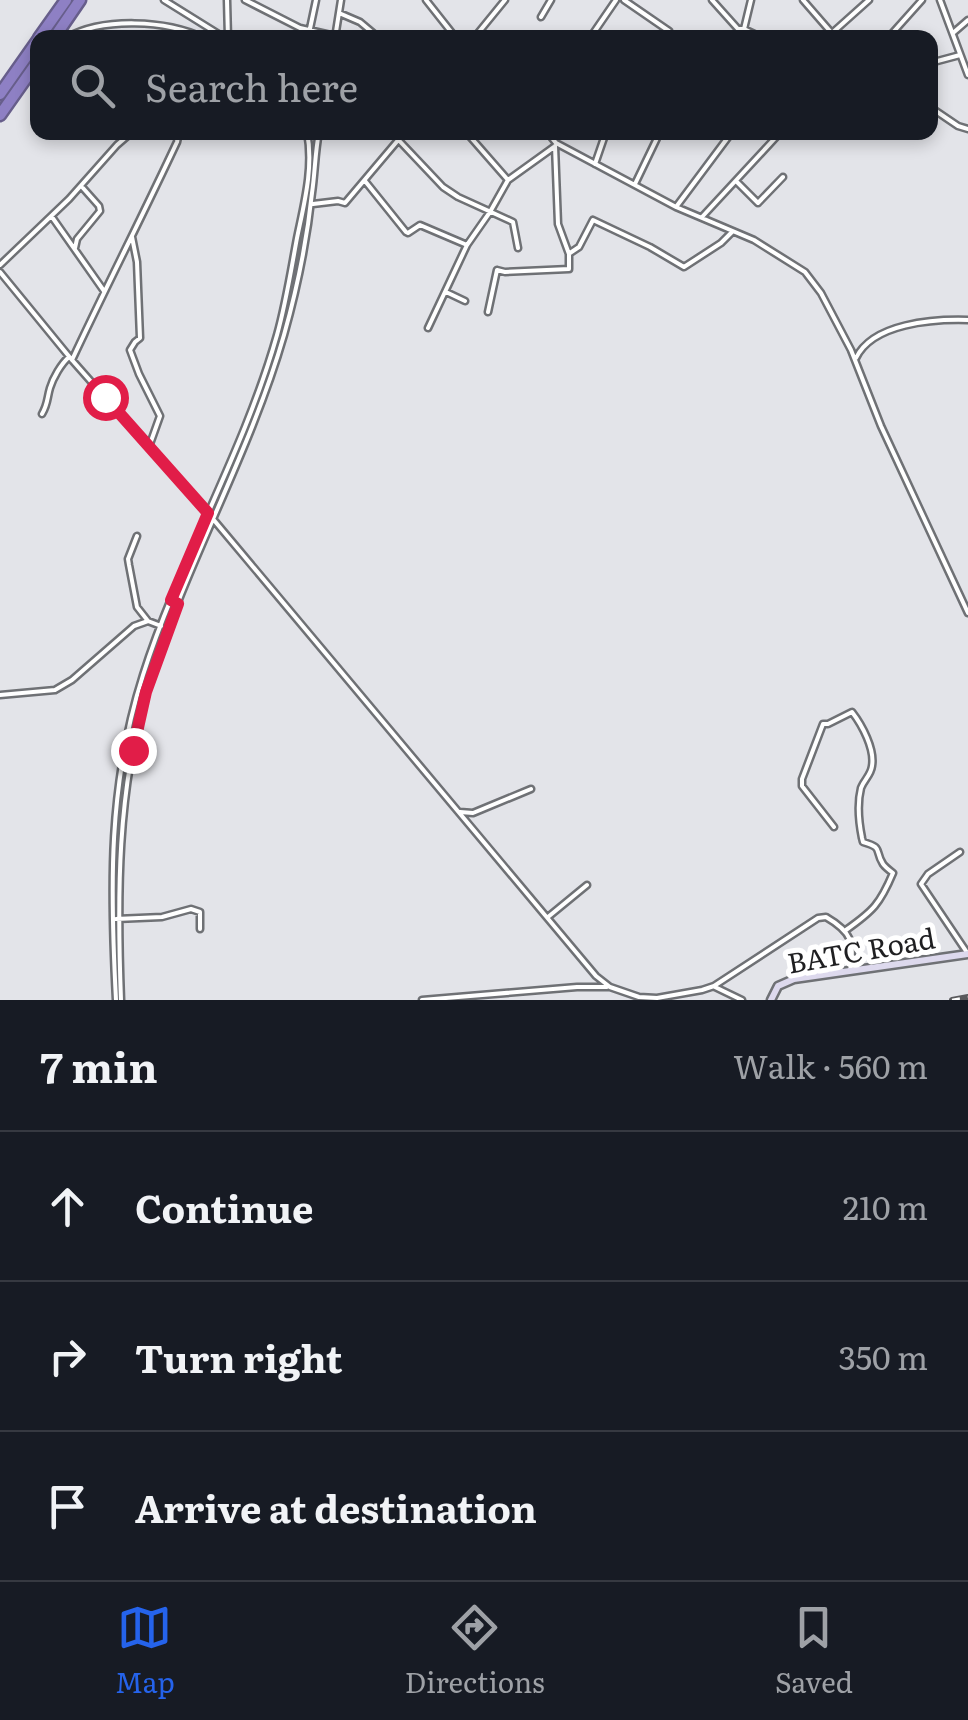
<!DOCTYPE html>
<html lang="en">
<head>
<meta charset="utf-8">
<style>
	body { margin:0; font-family:Literata,serif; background:#242831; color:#f1f3f6 }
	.stop { position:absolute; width:30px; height:30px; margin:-22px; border:8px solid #e11d48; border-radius:50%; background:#fff }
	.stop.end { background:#e11d48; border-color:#fff; box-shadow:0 2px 10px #0008 }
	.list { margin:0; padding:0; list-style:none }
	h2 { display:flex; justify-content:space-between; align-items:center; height:130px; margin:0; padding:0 40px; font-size:42px }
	h2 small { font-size:32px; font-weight:400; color:#9ea1a6 }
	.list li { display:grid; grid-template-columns:65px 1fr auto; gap:30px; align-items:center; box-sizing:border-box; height:150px; padding:0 40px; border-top:2px solid #363941 }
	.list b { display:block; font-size:38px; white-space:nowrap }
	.list em { font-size:32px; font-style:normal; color:#9ea1a6 }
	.icon { flex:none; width:55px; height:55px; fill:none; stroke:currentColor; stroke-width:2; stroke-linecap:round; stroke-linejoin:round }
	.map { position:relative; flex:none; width:968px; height:1000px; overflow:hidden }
	.search { position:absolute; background:#171b24; box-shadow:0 5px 15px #0003; left:30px; right:30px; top:30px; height:110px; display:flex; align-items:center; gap:25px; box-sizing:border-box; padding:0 35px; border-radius:20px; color:#9ea1a6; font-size:38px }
	.sheet { height:580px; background:#171b24 }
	nav { display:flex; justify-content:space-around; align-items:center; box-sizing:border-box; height:140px; border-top:2px solid #363941; background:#171b24; font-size:28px; color:#9ea1a6 }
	nav a { display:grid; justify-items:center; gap:5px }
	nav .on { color:#2563eb }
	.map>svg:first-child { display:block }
</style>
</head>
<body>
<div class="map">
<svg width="968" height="1000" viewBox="0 0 968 1000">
	<rect width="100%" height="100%" fill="#e3e4e9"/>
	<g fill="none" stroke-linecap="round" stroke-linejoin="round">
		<defs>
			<path id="street" d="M164,0L225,38
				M227,0L228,38
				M245,0L300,28L335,36
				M426,0L456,38
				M624,0L669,31L665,38
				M712,0L738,29H744L751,0
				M803,0L836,38
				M940,0L968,75
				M339,13L360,22L379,38
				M541,17L551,0
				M953,33L968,20
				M831,34L869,0
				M66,38C103,17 166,20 204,38
				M308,38L316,0
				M335,38L341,0
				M474,38L505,0
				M590,38L616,0
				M736,38L744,29L763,38
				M888,38L922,0
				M930,63L960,55
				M930,107L958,126L968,129
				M391,132L443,187L458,197L513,222L518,248
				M466,132L508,180
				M547,132L556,143L676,207L754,240L805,272L821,293L851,350L881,426L968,613
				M595,164L606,132
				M365,181L406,232L408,233L420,225L467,245
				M736,181L758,203L783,177
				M635,184L660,132
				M313,204L338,201L345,203L405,132
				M676,207L732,132
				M52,217L104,291
				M702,217L778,135
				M132,237L137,262L140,338L135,342L130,350L139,374L160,416L150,444
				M75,248L77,239L100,211L99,206L83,188
				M570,253L579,247L593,220L650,247L684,267L721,243L732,232
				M0,265L69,199L117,145L132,132
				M0,272L72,360L207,513
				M446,292L465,301
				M488,312L497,270L505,272L569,269V254L558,224L555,146
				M428,328L467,245L490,212L508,180L554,147
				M856,358C873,323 933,319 968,320
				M72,360C106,287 143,215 177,142L179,132
				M42,414C48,404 47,398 50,388C53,378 61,364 69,357
				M213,519L596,976L610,987L639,997L657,998L702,990L714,986L818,918L826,917C852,932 855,943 850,971
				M137,536L128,559L129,565L137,607L148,621
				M0,695L55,690L72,680L134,626L148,621L161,626
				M460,812L473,813L531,789
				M834,827L802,786V779L823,724H828L852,712C862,725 875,749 872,766C871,775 864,780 861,788C857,804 859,823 862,838L863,842C884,848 874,850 883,864C885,867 889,870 893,873C880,904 873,911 846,930
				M960,852L928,874L921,884L968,954
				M548,917L587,885
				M116,919L162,917L191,909L200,912V929
				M715,987L742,1000
				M116,1000C110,887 108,785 143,675C180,559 244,452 277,335C286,303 291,270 297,238C304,204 314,167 307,132
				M121,1000C117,896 117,791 147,690C183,568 249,457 284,335C297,289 307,240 312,193C315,173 315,153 319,132
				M422,1000L577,987H607"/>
			<path id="secondary" d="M771,1000L778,986L794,979L968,954"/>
			<path id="highway" d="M39,38L66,0
				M54,38L80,0
				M0,94L38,40
				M0,115L38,61"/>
		</defs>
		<use href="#street" stroke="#6f7175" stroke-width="9"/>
		<use href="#secondary" stroke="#6f7175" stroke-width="11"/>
		<use href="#highway" stroke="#675e8b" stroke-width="15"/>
		<use href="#street" stroke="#fff" stroke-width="4"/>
		<use href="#secondary" stroke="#ddd9ed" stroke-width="6"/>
		<use href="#highway" stroke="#8e80c4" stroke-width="10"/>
		<defs>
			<path id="rail" d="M952,1000L968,997"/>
		</defs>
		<use href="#rail" stroke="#59595c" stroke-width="6"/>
		<use href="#rail" stroke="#fff" stroke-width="2.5" stroke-dasharray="8" stroke-linecap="butt"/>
	</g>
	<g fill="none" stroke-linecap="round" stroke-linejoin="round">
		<path stroke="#e11d48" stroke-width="12" d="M105,397L208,513L171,600L178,604L146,692L133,750"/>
	</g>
	<g text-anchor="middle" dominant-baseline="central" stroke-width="10" stroke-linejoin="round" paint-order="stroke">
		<g font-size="28" fill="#1f1f21" stroke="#fff">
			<text transform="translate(861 949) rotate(-10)">BATC Road</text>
		</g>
	</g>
</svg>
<div class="stop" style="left:105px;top:397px"></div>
<div class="stop end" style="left:133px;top:750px"></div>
<div class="search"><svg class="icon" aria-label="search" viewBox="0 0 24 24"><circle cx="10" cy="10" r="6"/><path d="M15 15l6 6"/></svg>Search here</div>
</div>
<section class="sheet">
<h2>7 min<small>Walk · 560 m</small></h2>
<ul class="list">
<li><svg class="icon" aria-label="ahead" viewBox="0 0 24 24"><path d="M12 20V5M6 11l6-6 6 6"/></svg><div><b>Continue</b></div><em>210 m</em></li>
<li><svg class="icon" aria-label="right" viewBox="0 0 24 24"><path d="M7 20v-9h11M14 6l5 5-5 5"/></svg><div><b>Turn right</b></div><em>350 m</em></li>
<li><svg class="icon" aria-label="arrive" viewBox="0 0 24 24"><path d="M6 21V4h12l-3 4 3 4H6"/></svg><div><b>Arrive at destination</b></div></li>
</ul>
</section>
<nav>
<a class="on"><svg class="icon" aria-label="map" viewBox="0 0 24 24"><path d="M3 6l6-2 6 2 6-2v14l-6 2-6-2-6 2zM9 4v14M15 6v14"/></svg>Map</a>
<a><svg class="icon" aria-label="directions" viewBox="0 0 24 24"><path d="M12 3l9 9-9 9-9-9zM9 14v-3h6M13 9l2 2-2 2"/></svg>Directions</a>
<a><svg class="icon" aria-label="saved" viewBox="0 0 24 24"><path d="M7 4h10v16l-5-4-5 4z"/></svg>Saved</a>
</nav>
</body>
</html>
